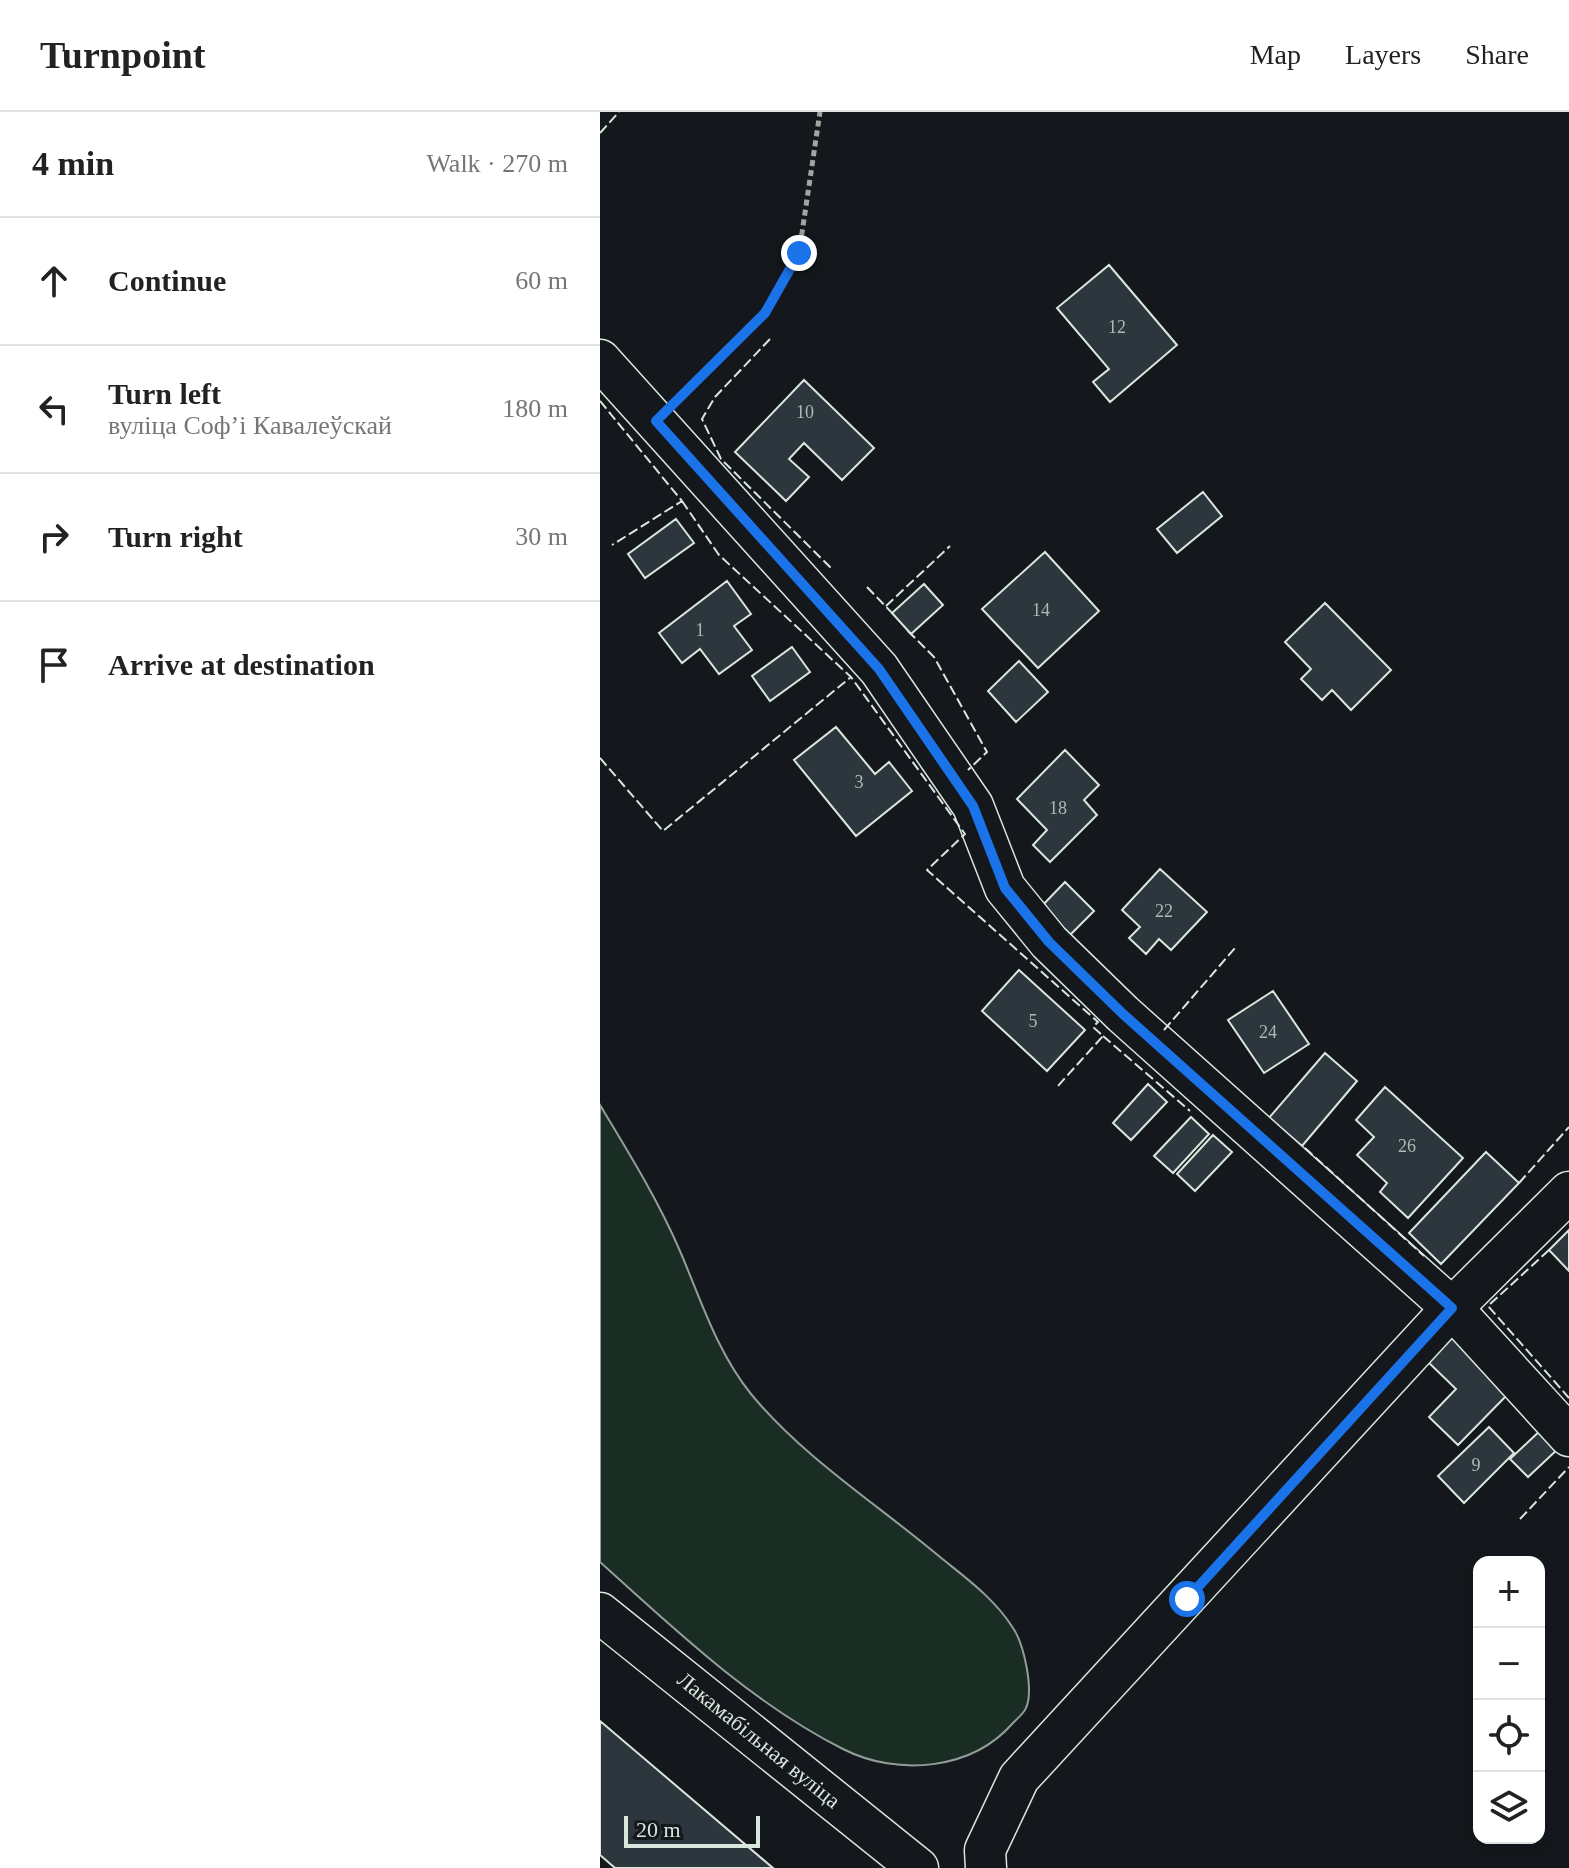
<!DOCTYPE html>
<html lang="en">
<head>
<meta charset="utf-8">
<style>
	body { margin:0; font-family:"Times New Roman",serif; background:#f2f2f2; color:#222 }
	.controls { position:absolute; right:24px; bottom:24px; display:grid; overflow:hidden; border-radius:16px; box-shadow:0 4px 12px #0003 }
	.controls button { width:72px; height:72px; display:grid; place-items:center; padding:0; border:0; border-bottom:2px solid #e0e0e0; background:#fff; color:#222; font:40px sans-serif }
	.scale { position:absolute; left:24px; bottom:20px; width:136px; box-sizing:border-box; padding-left:8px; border:4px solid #d8e6dc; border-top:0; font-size:22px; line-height:28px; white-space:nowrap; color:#d8e6dc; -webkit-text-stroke:6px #14181c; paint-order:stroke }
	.stop { position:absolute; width:24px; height:24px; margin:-18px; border:6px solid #1a73e8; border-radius:50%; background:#fff }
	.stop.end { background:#1a73e8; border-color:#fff; box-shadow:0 2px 8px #0008 }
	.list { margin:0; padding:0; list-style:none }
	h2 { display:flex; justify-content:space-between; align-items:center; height:104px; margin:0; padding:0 32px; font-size:34px }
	h2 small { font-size:26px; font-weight:400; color:#767676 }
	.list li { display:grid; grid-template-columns:52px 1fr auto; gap:24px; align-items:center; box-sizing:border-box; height:128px; padding:0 32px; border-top:2px solid #e0e0e0 }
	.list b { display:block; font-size:30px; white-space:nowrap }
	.list p { margin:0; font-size:26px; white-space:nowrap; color:#767676 }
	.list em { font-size:26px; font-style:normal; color:#767676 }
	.icon { flex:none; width:44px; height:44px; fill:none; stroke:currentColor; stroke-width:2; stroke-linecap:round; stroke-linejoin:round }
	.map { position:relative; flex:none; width:969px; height:1756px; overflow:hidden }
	header { display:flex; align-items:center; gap:48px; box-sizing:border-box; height:112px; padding:0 40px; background:#fff; border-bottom:2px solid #e0e0e0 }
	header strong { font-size:38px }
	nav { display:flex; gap:44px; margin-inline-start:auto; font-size:28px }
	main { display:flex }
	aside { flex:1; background:#fff }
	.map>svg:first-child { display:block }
</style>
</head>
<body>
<header>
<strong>Turnpoint</strong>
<nav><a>Map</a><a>Layers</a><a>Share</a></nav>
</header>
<main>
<aside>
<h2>4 min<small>Walk · 270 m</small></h2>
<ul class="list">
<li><svg class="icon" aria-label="ahead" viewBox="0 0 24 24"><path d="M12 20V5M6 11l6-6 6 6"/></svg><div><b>Continue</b></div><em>60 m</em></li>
<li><svg class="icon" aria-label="left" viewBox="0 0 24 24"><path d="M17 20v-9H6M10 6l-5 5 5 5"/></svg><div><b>Turn left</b><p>вуліца Софʼі Кавалеўскай</p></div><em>180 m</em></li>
<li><svg class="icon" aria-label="right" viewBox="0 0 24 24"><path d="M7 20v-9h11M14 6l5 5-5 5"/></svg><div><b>Turn right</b></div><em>30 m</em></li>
<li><svg class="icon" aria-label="arrive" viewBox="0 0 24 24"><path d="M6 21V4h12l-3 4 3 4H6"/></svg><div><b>Arrive at destination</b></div></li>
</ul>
</aside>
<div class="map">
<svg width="969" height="1756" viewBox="0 0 969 1756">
	<rect width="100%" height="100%" fill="#14181c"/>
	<path fill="#1a2d24" stroke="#939e99" stroke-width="2" d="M0,993C29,1041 58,1088 80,1139C101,1188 117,1240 151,1282C204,1346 277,1392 340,1445C366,1466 395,1487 413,1516C424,1532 434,1578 426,1596C424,1601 417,1607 413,1611C372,1658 298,1665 243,1637C153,1592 74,1517 0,1450Z"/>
	<path fill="#2c363c" stroke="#d8e6dc" stroke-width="2" d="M509,153L577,233L510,290L493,270L509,257L457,196Z
		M204,268L274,336L242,368L204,331L189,347L209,365L186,389L135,340Z
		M603,380L622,404L577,441L557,417Z
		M76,407L94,431L45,466L28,442Z
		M445,440L499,499L438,556L382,497Z
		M127,469L151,502L134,514L152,538L119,562L100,537L82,551L59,521Z
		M324,472L343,493L311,522L292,501Z
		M725,491L791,558L751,598L732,578L722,588L701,567L711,557L685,530Z
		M192,535L210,560L170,589L152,564Z
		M419,549L448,580L416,610L388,579Z
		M236,615L275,662L289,650L312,679L256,724L194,648Z
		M465,638L499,673L484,688L497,703L450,750L433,733L447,718L417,687Z
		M560,757L607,800L571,838L559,827L546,842L529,826L540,815L522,798Z
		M465,770L494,799L466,827L437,799Z
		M419,858L485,918L447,959L382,899Z
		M673,879L709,932L664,961L628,908Z
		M725,941L757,969L702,1034L669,1006Z
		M548,972L567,990L531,1028L513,1011Z
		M785,975L863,1046L808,1106L780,1080L787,1071L757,1043L774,1025L756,1008Z
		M591,1005L609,1022L573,1061L554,1044Z
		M613,1023L632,1040L595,1079L577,1062Z
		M886,1040L919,1071L841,1152L809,1121Z
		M969,1118V1159L949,1138Z
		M849,1223L909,1281L858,1333L829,1305L856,1277L825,1247Z
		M889,1315L914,1341L864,1391L838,1364Z
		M943,1316L960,1335L928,1365L910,1347Z
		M0,1609L173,1756H15L0,1743Z"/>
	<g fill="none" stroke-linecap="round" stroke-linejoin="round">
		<defs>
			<path id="minor" d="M0,248L279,557L373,694L405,776L449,830L523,902L852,1196L969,1324
				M0,1501L318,1756
				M386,1756L385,1738L419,1666L852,1196L969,1080"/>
		</defs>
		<use href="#minor" stroke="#d8e6dc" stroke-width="43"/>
		<path stroke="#9da8a2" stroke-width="5" stroke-dasharray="6 4" stroke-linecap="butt" d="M85,281L165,201L199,141L220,0"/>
		<use href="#minor" stroke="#14181c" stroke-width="40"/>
		<path stroke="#d8e6dc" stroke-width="2" stroke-dasharray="10 4" stroke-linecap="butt" d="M0,21L19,0
			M170,227L115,285L102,307L121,347L232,457
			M0,289L82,389L12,433
			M82,389L119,443L251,565L365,722L327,758L498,910L493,915L503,924L457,975
			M267,475L295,504
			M286,494L350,434
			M308,519L334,545L387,640L368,658
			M0,646L63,719L251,565
			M564,918L635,836
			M503,924L590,999
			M705,1036L824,1144
			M919,1071L969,1015
			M949,1138L888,1194L969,1286
			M920,1407L969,1355"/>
	</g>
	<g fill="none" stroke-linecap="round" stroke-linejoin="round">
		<path stroke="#1a73e8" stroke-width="10" d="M199,141L165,201L56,309L279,557L373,694L405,776L449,830L523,902L852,1196L587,1487"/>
	</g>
	<g text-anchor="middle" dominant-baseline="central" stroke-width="6" stroke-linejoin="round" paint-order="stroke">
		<g font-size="18" fill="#adbab4">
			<text x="517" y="215">12</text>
			<text x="205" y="300">10</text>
			<text x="441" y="498">14</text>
			<text x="100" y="518">1</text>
			<text x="259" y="670">3</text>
			<text x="458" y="696">18</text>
			<text x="564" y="799">22</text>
			<text x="433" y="909">5</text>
			<text x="668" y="920">24</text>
			<text x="807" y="1034">26</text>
			<text x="876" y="1353">9</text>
		</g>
		<g font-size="22" fill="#d8e6dc" stroke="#14181c">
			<text transform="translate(159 1628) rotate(39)">Лакамабільная вуліца</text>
		</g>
	</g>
</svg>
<div class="controls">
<button>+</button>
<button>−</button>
<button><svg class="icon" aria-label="locate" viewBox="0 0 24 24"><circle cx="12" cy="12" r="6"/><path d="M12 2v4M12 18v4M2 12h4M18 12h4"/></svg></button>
<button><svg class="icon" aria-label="layers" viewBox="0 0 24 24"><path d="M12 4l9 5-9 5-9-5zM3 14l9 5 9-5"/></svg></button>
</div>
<div class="scale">20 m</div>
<div class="stop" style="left:587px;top:1487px"></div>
<div class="stop end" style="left:199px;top:141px"></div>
</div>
</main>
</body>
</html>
